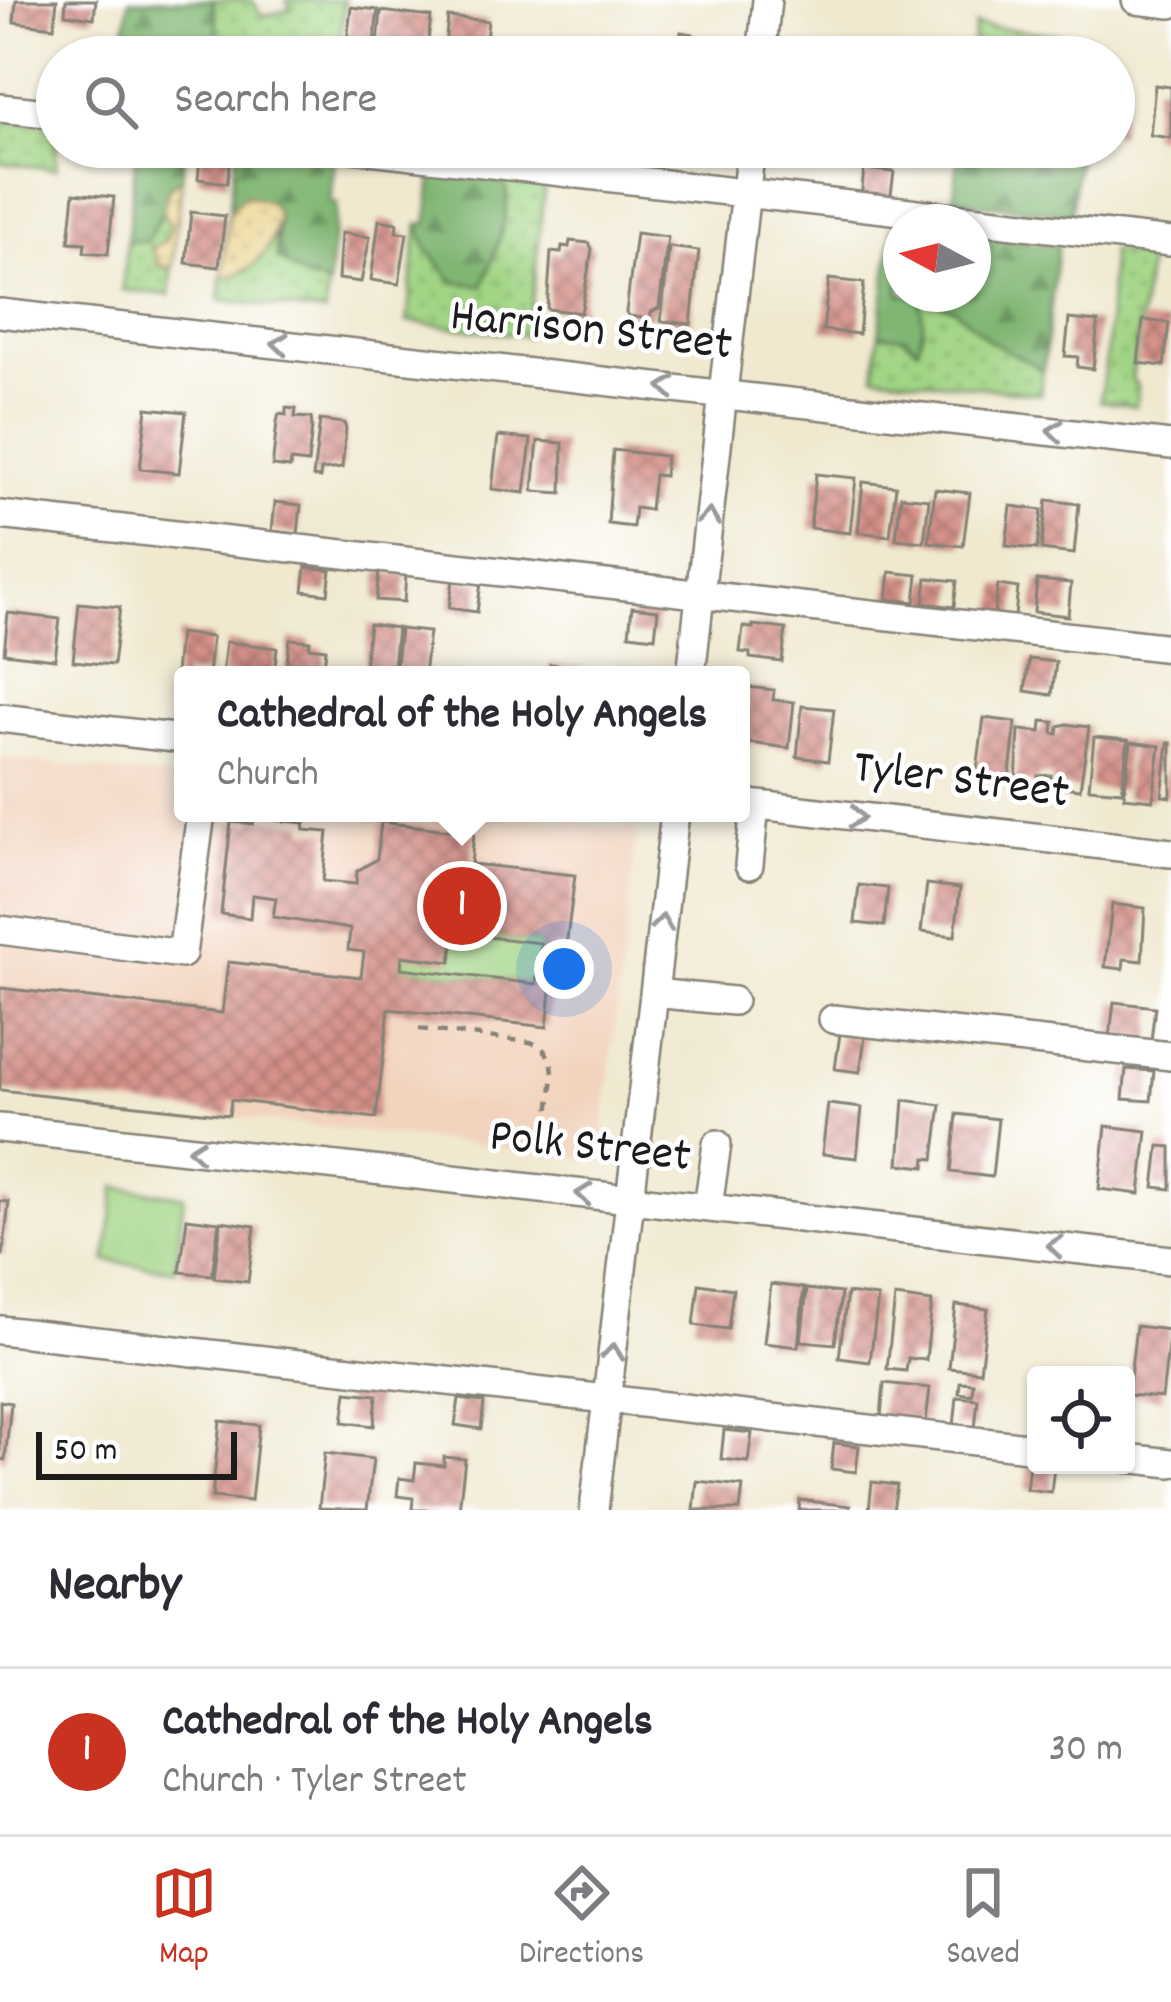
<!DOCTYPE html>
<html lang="en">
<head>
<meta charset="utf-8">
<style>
	body { margin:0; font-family:Dekko,sans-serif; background:#f2f2f3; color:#2b2b33 }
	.controls { position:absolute; right:36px; bottom:36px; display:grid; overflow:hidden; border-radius:12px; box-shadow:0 3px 9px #0004 }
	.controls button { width:108px; height:108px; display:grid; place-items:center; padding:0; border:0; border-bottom:3px solid #e1e1e2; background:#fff; color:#2b2b33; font:60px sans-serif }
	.compass { position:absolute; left:883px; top:204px; width:108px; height:108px; border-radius:50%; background:#fff; box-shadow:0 3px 9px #0004; rotate:277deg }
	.scale { position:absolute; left:36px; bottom:30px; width:201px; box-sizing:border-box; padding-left:12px; border:6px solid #1c1c1c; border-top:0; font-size:33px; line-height:42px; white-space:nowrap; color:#1c1c1c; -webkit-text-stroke:9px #fff; paint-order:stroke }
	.you { position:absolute; left:564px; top:969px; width:42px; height:42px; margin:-30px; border:9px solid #fff; border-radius:50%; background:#1a73e8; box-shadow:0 0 0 18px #1a73e833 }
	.badge { display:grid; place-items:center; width:78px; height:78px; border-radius:50%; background:#c8321e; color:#fff; font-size:39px; font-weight:700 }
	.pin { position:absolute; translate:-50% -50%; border:6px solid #fff; box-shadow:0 3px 12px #0006 }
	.popup { position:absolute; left:174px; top:666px; width:576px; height:156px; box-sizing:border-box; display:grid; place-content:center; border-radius:12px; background:#fff; filter:drop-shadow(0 3px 9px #0005); font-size:39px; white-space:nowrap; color:#7c7c81 }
	.popup b { font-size:45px; color:#2b2b33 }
	.popup::after { content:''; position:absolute; left:50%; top:100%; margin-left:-24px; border:24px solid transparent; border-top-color:#fff }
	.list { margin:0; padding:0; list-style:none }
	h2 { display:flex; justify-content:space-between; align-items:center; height:156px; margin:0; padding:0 48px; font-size:51px }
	h2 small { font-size:39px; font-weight:400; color:#7c7c81 }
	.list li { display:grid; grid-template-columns:78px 1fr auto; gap:36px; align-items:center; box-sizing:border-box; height:168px; padding:0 48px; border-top:3px solid #e1e1e2 }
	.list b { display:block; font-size:45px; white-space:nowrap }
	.list p { margin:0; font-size:39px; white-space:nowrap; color:#7c7c81 }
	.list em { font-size:39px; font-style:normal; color:#7c7c81 }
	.icon { flex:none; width:66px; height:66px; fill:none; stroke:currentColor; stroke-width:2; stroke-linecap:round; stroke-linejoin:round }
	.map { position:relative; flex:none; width:1171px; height:1510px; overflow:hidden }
	.search { position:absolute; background:#fff; box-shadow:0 3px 9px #0004; left:36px; right:36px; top:36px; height:132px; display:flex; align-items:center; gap:30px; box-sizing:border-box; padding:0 42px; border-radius:66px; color:#7c7c81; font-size:45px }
	.sheet { height:324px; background:#fff }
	nav { display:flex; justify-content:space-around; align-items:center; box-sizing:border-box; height:168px; border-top:3px solid #e1e1e2; background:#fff; font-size:33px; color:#7c7c81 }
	nav a { display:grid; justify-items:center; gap:6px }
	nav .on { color:#c8321e }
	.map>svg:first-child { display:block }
</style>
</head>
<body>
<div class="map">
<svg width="1171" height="1510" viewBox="0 0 1171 1510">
	<defs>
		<pattern id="grass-dots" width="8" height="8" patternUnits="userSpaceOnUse" patternTransform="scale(3)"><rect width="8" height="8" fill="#a1d484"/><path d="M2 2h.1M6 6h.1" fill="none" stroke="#8ab571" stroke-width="1.8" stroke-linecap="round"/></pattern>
		<pattern id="forest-firs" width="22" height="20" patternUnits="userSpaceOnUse" patternTransform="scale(3)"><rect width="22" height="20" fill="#80b672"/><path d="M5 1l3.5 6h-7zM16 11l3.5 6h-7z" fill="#68935d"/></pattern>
		<pattern id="sand-dots" width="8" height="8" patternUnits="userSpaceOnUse" patternTransform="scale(3)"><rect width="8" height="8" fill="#eeda9e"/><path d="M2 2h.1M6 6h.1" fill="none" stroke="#ccba88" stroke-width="1.8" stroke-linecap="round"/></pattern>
		<pattern id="building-cross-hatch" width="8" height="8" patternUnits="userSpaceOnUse" patternTransform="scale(3)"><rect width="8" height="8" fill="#d5918a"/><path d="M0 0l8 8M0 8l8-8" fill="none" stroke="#ac7670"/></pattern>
	</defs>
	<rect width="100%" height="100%" fill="#fff"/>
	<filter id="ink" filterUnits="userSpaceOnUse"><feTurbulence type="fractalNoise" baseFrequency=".00833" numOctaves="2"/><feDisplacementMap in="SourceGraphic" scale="24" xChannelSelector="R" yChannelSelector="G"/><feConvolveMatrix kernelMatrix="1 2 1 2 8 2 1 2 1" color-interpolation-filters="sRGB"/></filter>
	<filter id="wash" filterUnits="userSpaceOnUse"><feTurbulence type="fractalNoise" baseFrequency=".004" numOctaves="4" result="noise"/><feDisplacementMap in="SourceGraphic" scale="48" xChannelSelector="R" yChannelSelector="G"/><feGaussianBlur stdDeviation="2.7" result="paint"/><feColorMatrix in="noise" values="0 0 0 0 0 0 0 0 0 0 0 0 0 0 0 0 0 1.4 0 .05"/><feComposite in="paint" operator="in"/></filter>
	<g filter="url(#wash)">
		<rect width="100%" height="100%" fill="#f0e9d0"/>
		<path fill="#f2d4be" d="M0,758L183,779V813H486L637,830L600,1159L0,1090Z"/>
		<path fill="url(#grass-dots)" stroke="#5e7850" stroke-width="3" d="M213,0H252L263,16L291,9L286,0H345L338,57H217L219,46Z
			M975,25L1091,38L1089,57H971Z
			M0,119L57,126L56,169L0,163Z
			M503,178L545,183L528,336L407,322L418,224L428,251L483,286C493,255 515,211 503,178Z
			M162,212L171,225L159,265L172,269L170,295L122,290L127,242L147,241Z
			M275,233L278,258L302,276L328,285L325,313L219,300L222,277C248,274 266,256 275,233Z
			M1111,251L1149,255L1132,379L1138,387L1136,406L1100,401L1108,341Z
			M920,296L955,309L989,340L1043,370L1040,394L875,375L879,334L904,337L917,348L923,328Z"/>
		<path fill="url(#forest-firs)" stroke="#4e6947" stroke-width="3" d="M129,0H213L220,46L217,57H122Z
			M137,147H186L182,178L169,187L162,212L147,241L127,242Z
			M237,147L335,158L330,202L337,203L328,285L303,276L277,258L278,216L236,205L229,212Z
			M960,147H1079L1071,214L953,201Z
			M433,170L503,178C515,210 493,255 483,286L454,282L428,251L418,224H427Z
			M893,225L901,226V294H973V235L1058,246L1043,370L989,340L955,309L921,297L923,328L918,348L904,337L879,334Z"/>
		<path fill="url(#sand-dots)" stroke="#857b5d" stroke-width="3" d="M182,178L172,269L159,265L152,248L165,241L171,226L162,212L169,187Z
			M244,195L270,202L278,216C272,249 258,273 222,277L229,212Z"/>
		<path fill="#a1d484" stroke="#5e7850" stroke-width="3" d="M454,933L541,943L536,984L401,968L402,956Z
			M116,1187L184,1196L175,1270L106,1261Z"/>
		<g id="blocks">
			<path fill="url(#building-cross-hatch)" fill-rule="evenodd" d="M16,0H57L54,27L14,22Z
				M66,0H96L94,18L65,14Z
				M351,7L378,10L374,44L347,41Z
				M381,11L431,17L427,50L378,44Z
				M448,17L488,21L484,57H444Z
				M681,32L693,34L692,43L702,47L700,57H663L665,39L680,41Z
				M841,49L886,54L885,57H840Z
				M1155,85L1171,87V138L1150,135Z
				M1114,93L1124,94L1119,135H1114Z
				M821,147H864L862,160L820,155Z
				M201,148L231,152L227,183L198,179Z
				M864,169L894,172L890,202L861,199Z
				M74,193L114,197L108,254L84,252L85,243L69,242Z
				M191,212L225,216L219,267L186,263Z
				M379,220L397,223L396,232L407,233L399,284L371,280Z
				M341,233L370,237L361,282L338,279Z
				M636,233L668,237L659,308L651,312L650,319L629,316L626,312Z
				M570,241L589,243L592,249L581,313L547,309L551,252L561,253L562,246L569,247Z
				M669,247L699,251L691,324L661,321Z
				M829,279L864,283L859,334L823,330Z
				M1069,319L1098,322L1093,369L1077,367L1078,357L1065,356Z
				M1143,320L1169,323L1164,366L1138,363Z
				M147,408L186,412L179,473L140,469Z
				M286,408L296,409L295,417L311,418L312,427L308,463L291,461L290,468L273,466V460L277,422L279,414L286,415Z
				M320,420L344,423L346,429L342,468L321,470L320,478L313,477Z
				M498,436L531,439L525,493L492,489Z
				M538,441L563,443L562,493L533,491Z
				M613,450L666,456L664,476L654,475L650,510L635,508L633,527L608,524Z
				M816,474L856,478L850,533L810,528Z
				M863,482L896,486L890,536L858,532Z
				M935,489L970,493L963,546L929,542Z
				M901,496L929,499L924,542L896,539Z
				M1047,500L1079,504L1074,554L1041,550Z
				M275,502L301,505L298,534L272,531Z
				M1011,506L1042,510L1037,549L1006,546Z
				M306,567L331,570L328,594L303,591Z
				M379,572L406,574L404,602L376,600Z
				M890,572L918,575L915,602L887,599Z
				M927,578L957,581L954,607L924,603Z
				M453,579L481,583L477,612L449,608Z
				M1037,580L1071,583L1068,616L1034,612Z
				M998,585L1018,588L1015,616L994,614Z
				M79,603L120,607L113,665L73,661Z
				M632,607L658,610L655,637L629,634Z
				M8,613L60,619L55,659L4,653Z
				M369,624L397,628L392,675H363Z
				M753,625L786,629L782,662L750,658V653L740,652L743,627L753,628Z
				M400,629L429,632L424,675H395Z
				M179,633L212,637L208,675H183V685L174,684Z
				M290,639L310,641L309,647L326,649L323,675H285Z
				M226,642L277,648L274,675H222Z
				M1029,659L1056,662L1052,695L1025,691Z
				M550,664L582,668L581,675H549Z
				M621,666L654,671L653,675H620Z
				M747,687L774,690L773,700L794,702L789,748L741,742Z
				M802,706L834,709L828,761L797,757Z
				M984,718L1016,722L1009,781L976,777Z
				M1042,721L1054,722L1053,733L1058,734L1059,726L1067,724L1089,727L1080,789L1052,786L1051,775L1038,776L1037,784L1016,782L1019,730L1041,732Z
				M1094,737L1128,740L1122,791L1089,788Z
				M1131,742L1160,746L1153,800L1124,797Z
				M1168,743H1171V797L1162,796Z
				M254,818L305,823L304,830L328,832L323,881L356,884L357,871L377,859L381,822L474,833L471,864L575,875L566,947L556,946L547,1027L389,1009L376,1118L231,1100L229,1115L0,1090V988L222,1013L228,962L361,977L364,952L348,950L350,929L273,917L276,898L252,895L250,918L221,914L231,822L253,824ZM454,933L541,943L536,984L401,968L402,956L451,962Z
				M927,884L960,888L955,936L921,932Z
				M859,885L888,888L884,926L855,923Z
				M1112,904L1145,908L1142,961L1124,959L1123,969L1105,967Z
				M1114,1002L1155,1007L1151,1040L1110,1035Z
				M840,1034L865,1037L860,1072L835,1069Z
				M1126,1069L1154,1071L1151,1101L1123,1099Z
				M904,1100L941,1105L934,1159L926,1158L925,1167L899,1164Z
				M828,1104L862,1108L857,1158L822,1154Z
				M957,1114L998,1119L992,1177L951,1172Z
				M1106,1126L1147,1131L1140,1194L1099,1189Z
				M1159,1146L1171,1147V1189L1154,1187Z
				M0,1201L9,1202L3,1255H0Z
				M187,1218L219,1222L212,1275L180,1272Z
				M221,1221L255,1226L248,1282L214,1278Z
				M699,1284L733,1289L728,1329L694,1325Z
				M771,1284L804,1288L798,1347L764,1343Z
				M807,1289L841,1293L835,1344L801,1341Z
				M847,1293L878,1297L870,1362L839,1358Z
				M895,1297L932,1302L926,1360L908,1358L906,1371L887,1369Z
				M956,1305L988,1309L980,1371L949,1368Z
				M1136,1326L1170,1330L1162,1398L1128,1395Z
				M960,1382L973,1383L972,1395L959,1393Z
				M884,1383L930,1388L926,1422L881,1417Z
				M347,1392L377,1395L374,1426L343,1422Z
				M957,1397L978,1399L975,1428L954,1426Z
				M459,1399L484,1402L481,1429L455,1425Z
				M0,1401L11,1403L5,1460L0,1459Z
				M220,1421L259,1425L251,1501L212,1497Z
				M724,1430L752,1433L748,1462L721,1459Z
				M834,1443L859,1446L856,1472L831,1469Z
				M325,1453L373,1459L367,1510L319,1508Z
				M444,1457L465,1459L459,1510H412L413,1498L397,1496L399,1478L414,1480L416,1463L444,1466Z
				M1029,1464L1054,1467L1051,1492L1026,1489Z
				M697,1481L743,1486L740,1510H694Z
				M872,1482L897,1485L893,1510H869Z
				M800,1500L850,1506L849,1510H799Z"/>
		</g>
	</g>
	<g filter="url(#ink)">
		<use href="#blocks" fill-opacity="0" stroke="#868276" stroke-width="3"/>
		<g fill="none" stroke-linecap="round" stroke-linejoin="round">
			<defs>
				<path id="minor" d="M1136,0L1171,4
					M761,57L767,0
					M0,108L57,114
					M343,147L1171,242
					M0,313L1171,445
					M0,515L1171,648
					M691,675L751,147
					M0,718L183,739
					M741,803L1171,853
					M749,865L755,805
					M0,930L182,954L201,813
					M654,993L733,1001
					M833,1019L1171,1056
					M0,1128L1171,1260
					M708,1207L717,1144
					M0,1330L1036,1448
					M1126,1458L1171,1463
					M594,1510L675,813"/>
			</defs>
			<use href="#minor" stroke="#868276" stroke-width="32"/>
			<path stroke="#868276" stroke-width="4.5" stroke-dasharray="9 9" stroke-linecap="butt" d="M419,1029L530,1042C546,1047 553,1059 553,1075L545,1157"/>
			<use href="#minor" stroke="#fff" stroke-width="27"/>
		</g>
		<defs><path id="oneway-chevron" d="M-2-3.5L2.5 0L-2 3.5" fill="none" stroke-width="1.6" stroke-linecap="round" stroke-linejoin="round" transform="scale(3)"/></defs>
		<g stroke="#999">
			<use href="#oneway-chevron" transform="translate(280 344) rotate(-174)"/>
			<use href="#oneway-chevron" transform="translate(667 387) rotate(-174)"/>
			<use href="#oneway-chevron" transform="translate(1055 431) rotate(-173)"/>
			<use href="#oneway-chevron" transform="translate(709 517) rotate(-83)"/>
			<use href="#oneway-chevron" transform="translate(857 817) rotate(7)"/>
			<use href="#oneway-chevron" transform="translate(662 923) rotate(-83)"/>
			<use href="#oneway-chevron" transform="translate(196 1150) rotate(-174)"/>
			<use href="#oneway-chevron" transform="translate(584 1194) rotate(-174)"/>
			<use href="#oneway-chevron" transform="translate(1055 1246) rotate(-173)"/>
			<use href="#oneway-chevron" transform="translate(613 1352) rotate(-83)"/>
		</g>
	</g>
	<g text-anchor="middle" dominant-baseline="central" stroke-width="9" stroke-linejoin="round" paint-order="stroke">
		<g font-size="48" fill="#1c1c1c" stroke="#fff">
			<text transform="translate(591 333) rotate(6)">Harrison Street</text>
			<text transform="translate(961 783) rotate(7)">Tyler Street</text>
			<text transform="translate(590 1149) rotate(6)">Polk Street</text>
		</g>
	</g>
</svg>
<div class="controls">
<button><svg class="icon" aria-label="locate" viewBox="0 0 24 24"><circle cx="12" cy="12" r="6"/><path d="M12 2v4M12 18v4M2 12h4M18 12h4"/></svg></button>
</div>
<svg class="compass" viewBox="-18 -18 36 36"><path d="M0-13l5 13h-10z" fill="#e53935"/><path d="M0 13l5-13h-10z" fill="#7c7c81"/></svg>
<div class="scale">50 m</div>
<div class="you"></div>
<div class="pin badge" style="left:462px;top:906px">1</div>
<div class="popup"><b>Cathedral of the Holy Angels</b>Church</div>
<div class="search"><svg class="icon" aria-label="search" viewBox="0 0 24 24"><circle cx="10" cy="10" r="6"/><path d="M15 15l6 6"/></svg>Search here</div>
</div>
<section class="sheet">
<h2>Nearby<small></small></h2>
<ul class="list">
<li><span class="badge">1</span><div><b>Cathedral of the Holy Angels</b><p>Church · Tyler Street</p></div><em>30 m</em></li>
</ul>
</section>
<nav>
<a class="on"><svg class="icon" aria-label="map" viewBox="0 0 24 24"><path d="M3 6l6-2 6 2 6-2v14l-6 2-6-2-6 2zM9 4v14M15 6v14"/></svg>Map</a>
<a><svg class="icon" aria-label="directions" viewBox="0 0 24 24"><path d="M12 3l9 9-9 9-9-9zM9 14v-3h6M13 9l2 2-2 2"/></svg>Directions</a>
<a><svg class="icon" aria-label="saved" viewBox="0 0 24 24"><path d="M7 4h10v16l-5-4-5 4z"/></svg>Saved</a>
</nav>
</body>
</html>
